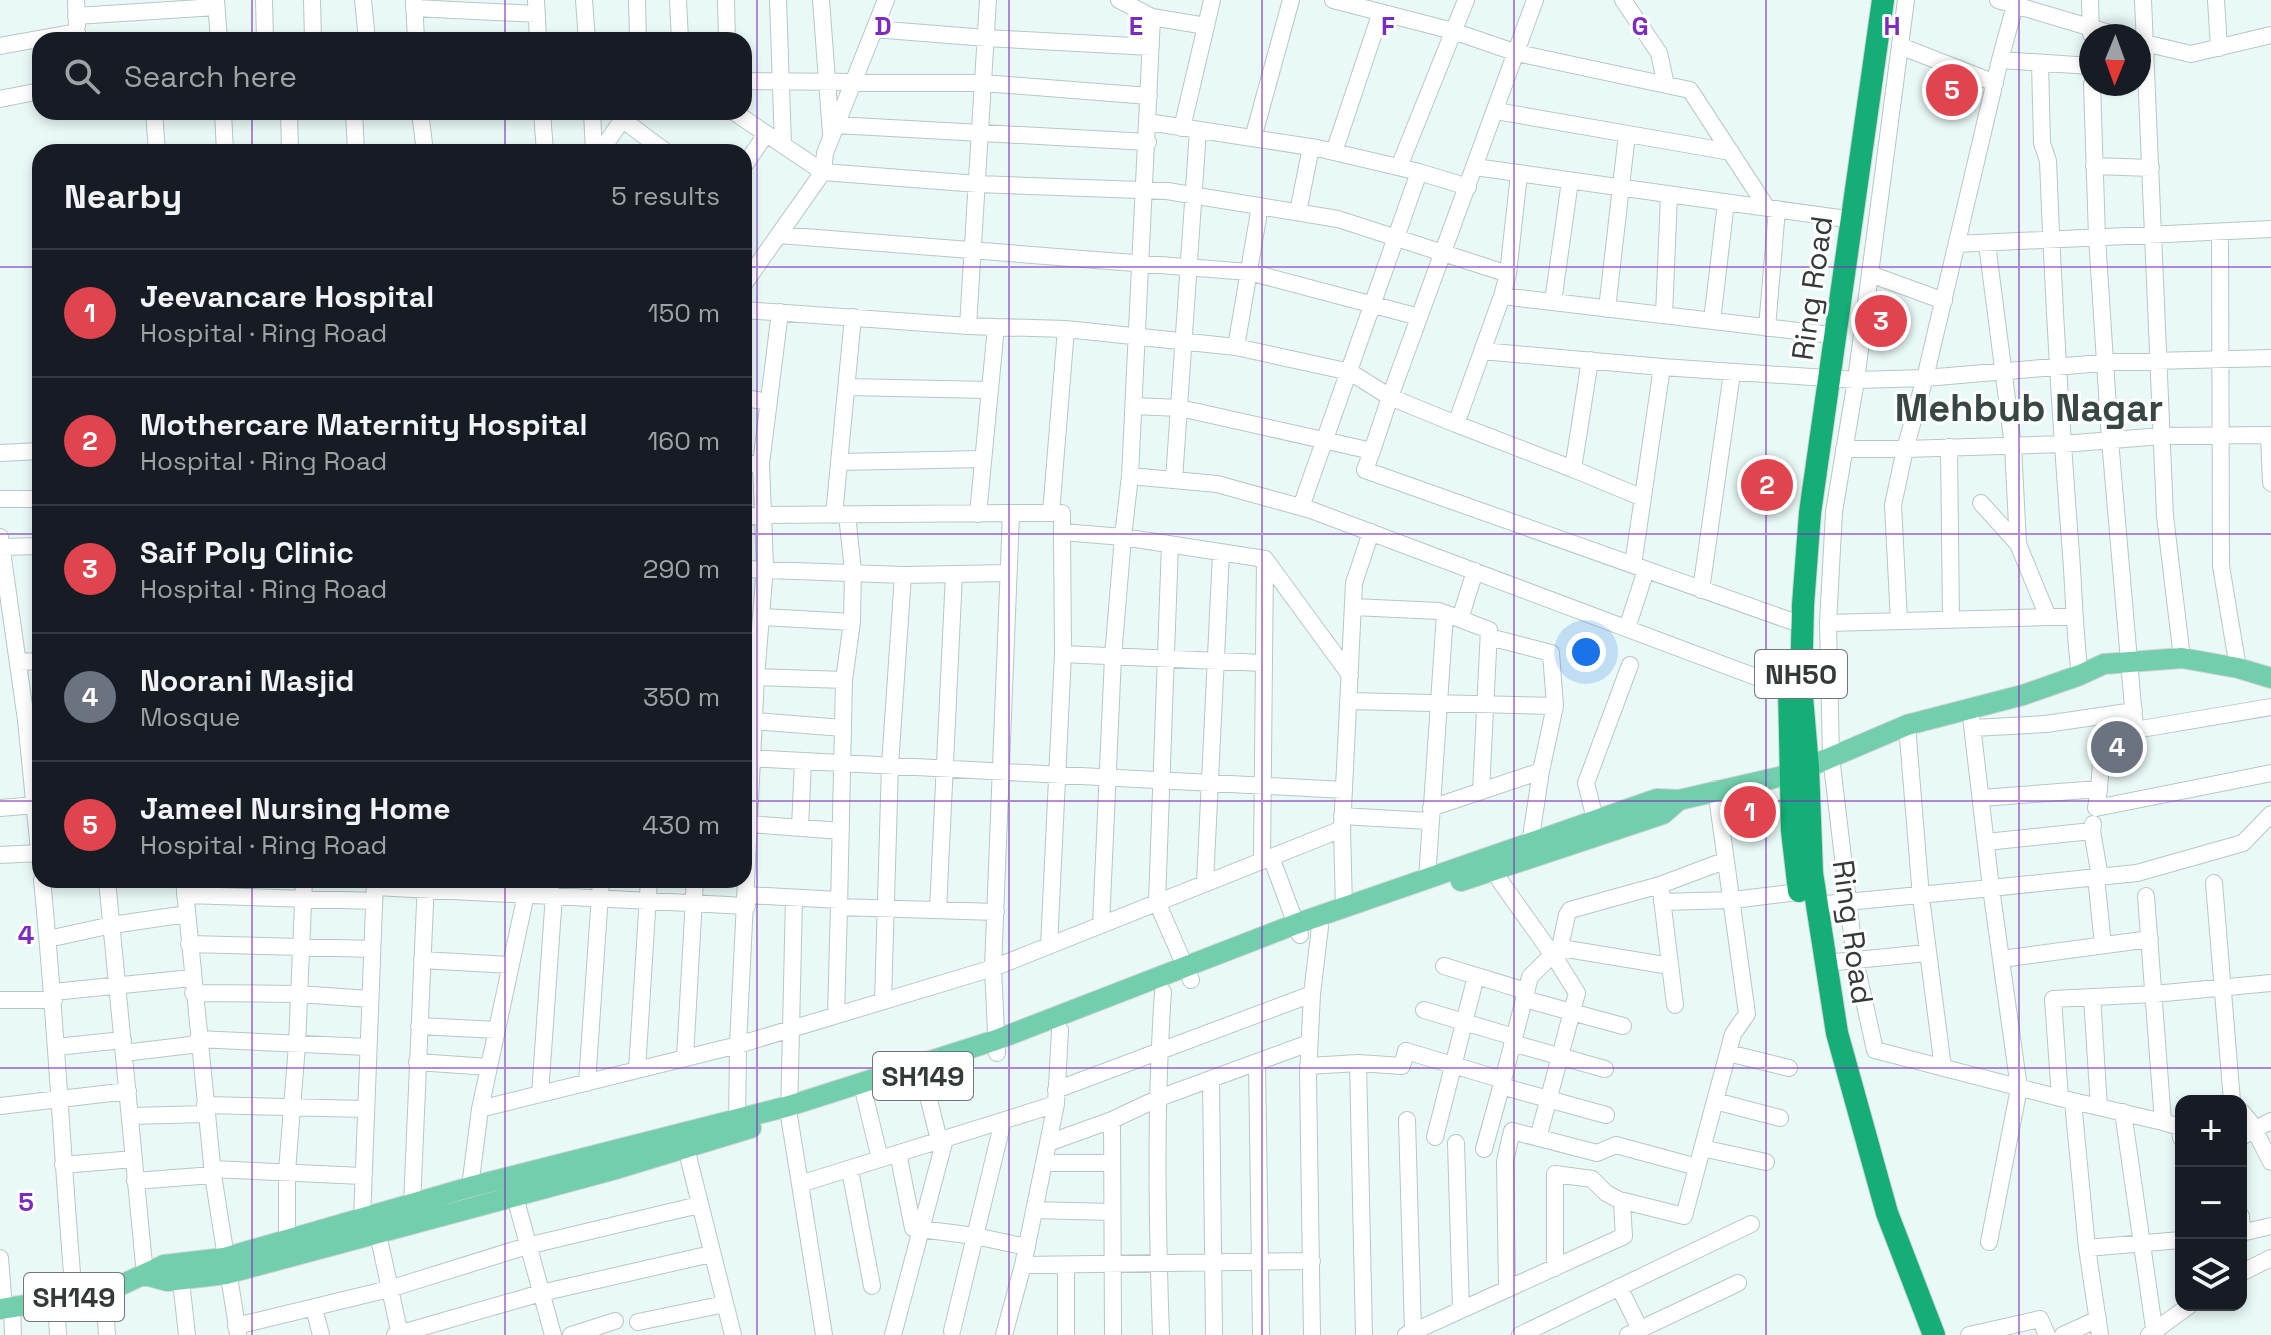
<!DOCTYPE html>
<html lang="en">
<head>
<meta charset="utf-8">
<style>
	body { margin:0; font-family:"Space Grotesk",sans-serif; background:#242831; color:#f1f3f6 }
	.controls { position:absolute; right:24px; bottom:24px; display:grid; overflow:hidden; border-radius:16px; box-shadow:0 4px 12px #0003 }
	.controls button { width:72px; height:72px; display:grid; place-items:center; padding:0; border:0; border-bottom:2px solid #363941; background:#171b24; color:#f1f3f6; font:40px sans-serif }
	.compass { position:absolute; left:2079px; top:24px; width:72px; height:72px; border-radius:50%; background:#171b24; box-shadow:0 4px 12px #0003; rotate:181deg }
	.you { position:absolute; left:1586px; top:652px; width:28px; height:28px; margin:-20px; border:6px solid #fff; border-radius:50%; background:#1a73e8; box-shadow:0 0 0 12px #1a73e833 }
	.badge { display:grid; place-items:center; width:52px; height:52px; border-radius:50%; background:#2563eb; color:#fff; font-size:26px; font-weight:700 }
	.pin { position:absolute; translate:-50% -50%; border:4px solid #fff; box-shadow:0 2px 8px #0006 }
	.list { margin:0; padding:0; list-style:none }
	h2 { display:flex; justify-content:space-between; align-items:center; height:104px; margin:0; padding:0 32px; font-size:34px }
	h2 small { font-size:26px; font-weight:400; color:#9ea1a6 }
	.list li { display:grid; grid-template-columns:52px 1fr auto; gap:24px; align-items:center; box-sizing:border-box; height:128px; padding:0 32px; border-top:2px solid #363941 }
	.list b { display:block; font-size:30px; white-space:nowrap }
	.list p { margin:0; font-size:26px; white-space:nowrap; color:#9ea1a6 }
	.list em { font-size:26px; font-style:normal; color:#9ea1a6 }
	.icon { flex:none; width:44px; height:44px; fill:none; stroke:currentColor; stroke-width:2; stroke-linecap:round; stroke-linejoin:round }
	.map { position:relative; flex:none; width:2271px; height:1335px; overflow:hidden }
	.search { position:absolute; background:#171b24; box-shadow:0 4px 12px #0003; left:32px; top:32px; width:720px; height:88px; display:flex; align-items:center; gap:20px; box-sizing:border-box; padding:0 28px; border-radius:24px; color:#9ea1a6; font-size:30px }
	.panel { position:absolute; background:#171b24; box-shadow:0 4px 12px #0003; left:32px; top:144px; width:720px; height:744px; border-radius:24px }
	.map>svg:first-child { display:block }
</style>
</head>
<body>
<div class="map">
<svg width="2271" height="1335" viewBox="0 0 2271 1335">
	<rect width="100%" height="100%" fill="#e9f9f7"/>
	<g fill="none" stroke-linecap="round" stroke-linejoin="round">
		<defs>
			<path id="minor" d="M76,0L77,26
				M216,0L219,40
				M264,0L265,40
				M312,0L313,40
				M363,0L367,40
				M414,0L416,40
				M536,0L538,40
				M584,0L587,40
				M637,0L638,40
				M678,0L680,40
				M726,0L727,40
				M778,0L783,145
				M821,0L831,134
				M1119,0L1152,17L1130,476
				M1333,0L1453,31L1517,53L1690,90L1767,208
				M1623,0L1659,53L1666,85
				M1906,0L1856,380L1834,512L1828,623L1831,756L1855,960L1875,1050L2060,1098
				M1998,0L2119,36
				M2090,0L2091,34
				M2143,0L2165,516L2182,658
				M2216,0L2219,48
				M2015,5L2000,60L2091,66
				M414,8L537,14
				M76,16L216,7
				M1152,17L1206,26L1212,0
				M874,29L986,38L1151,47
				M2140,42L2191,54L2271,35
				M0,46L77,32
				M1900,46L1995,83
				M2040,63L2042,143L2048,161C2053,288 2060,414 2070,541C2074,587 2074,630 2080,675
				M744,81L984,83L1149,96
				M2092,84L2097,237L2110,440L2135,730L2271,707
				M0,99L40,91
				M1496,111L1731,152
				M154,112L157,152
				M223,112L225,152
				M289,112L290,152
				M354,112L356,152
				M420,112L425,152
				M542,112L545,152
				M592,112L594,152
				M734,112L823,172L825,153L886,0
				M623,120L666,152
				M1148,122L1317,148L1419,172L1301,507
				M836,125L1148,142
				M1182,128L1206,26
				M1253,138L1291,0
				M600,152L627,113
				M1334,152L1381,12
				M744,166L766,134
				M2094,166L2151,168
				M1399,167L1466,0
				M1475,167L1839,218
				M1419,172L1468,187
				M1298,212L1311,147
				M2220,232L2221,566L2238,668
				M779,235L1249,272L1419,317
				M1957,244L2271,229
				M1987,244L2013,446L2018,544L2048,617H2073
				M1508,274L1519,174
				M1870,274L1944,301
				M744,284L823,172L978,184L1167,191L1338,219L1508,274L1502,296L1823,334
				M1553,302L1570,181
				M1607,309L1627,134
				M744,310L968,326
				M1664,315L1669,195
				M1712,321L1726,202
				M996,327L1066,329
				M1767,328L1777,209
				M1236,347L1260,206
				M1482,351L1662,367L1633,565
				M1662,367L1856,380L1925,378L2113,362L2271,358
				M847,387L989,390
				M744,398L769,402
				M1134,406L1180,408L1372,451L1365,470L1791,621
				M1456,424L1573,469L1590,360
				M2269,435L2271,483
				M1949,447L1951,620
				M1844,449H1905L1925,378L2000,60
				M1372,451L1390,397L1456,424L1502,296
				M0,453L40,451
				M839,462L983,459
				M744,464H761
				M1573,469L1643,498
				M1174,480L1198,130
				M0,499H40
				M1981,503L2018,544
				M1011,513H1062V532L1123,537L1130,476L1217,484L1311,510L1788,689
				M1051,513L1066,329L1236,347L1350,372L1390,397L1535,0
				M978,514L996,327L968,326L988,0
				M834,515L853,317
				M744,517L763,515L761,464L780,312
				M1062,532L1063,654L1263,663
				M0,537L26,720L40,860
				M1170,544L1157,902L1191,980
				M1,547L40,546
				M744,569L903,575
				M1701,590L1732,373
				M1353,607L1439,611L1489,630L1481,791
				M763,617L852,622
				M1460,619L1475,571
				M1899,621L1893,505L1905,449L2063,444L2162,436L2271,435
				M1828,623L2048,617
				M1627,628L1646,570
				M1489,637L1551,653L1555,706
				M18,662L40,661
				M756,677L844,680
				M1348,701L1555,706L1541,771L1529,850
				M1970,708L1991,888L2137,873L2243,843L2271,814
				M754,721L843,728
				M1907,725L1921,897L1943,1068
				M1973,728L2046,724L2134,711
				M746,758L1344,790
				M2099,789L2103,737L2108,733L2135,730
				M1981,798L2099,789L2096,808L2271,773
				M0,808L35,805
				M1431,808L1541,771
				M1342,816L1429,821
				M750,824L841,831
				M2093,824L2092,831L2100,877
				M800,828L803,761
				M1598,831L1586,783L1630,665
				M1986,842L2092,831
				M0,855L39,853
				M1271,857L1300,935
				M1262,860L1265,559
				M1493,871L1557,961L1577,993L1538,1138
				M2096,877L2103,945
				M1427,879L1445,614
				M42,880C56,1019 62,1158 74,1297
				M107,880L145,1275
				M184,880L213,1175L238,1333
				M1205,883L1221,553
				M2214,883L2232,1101
				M375,887L747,906
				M1661,891L1675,1005
				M185,895L374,901
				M747,895L839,900
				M2146,896L2163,1122L2180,1127L2181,1138
				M794,898L789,1116L800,1184L1056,1104
				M1662,902L1733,900L1799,892
				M1816,905L1991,888L2019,1088L1989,1242
				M839,907L844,680L852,622L853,571L847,515
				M1344,908L1342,829L1354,583L1371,532
				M938,910L954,574
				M1101,925L1113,657L1123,537L1265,559L1350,675
				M48,939L112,925L187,914
				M189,944L372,949
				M1049,946L1063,654
				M1561,948L1670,966
				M2001,959L2150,939
				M422,960L511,965
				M1557,961L1567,915L1570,910L1660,885L1724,861
				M1825,963L1927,953
				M1444,966L1526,991
				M53,992L192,978
				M193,993L299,994L369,999
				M2092,997L2099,1107
				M1524,999L1623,1026
				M0,1000H54
				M883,1001L890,765L903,575L1008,573
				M1424,1010L1514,1037
				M836,1015L839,907L996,912
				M419,1026L497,1030
				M198,1039L367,1047
				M1512,1043L1605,1069
				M56,1047L123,1040
				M124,1053L199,1044
				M1728,1053L1789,1068
				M685,1058L695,880
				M417,1062L489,1067
				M1257,1062L1261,1335
				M1358,1063L1364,1335
				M1308,1066L1358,1063L1402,1066L1406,1051L1503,1080L1484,1149
				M637,1070L649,880
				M923,1076L939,1140
				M1211,1079L1214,1335
				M1503,1080L1530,977L1552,955
				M587,1083L601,880
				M1501,1086L1606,1115
				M1056,1090L1312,994
				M864,1093L880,1159
				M540,1094L554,895
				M1715,1101L1780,1118
				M2073,1102L2087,1248
				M205,1105L365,1109
				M0,1106L128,1091
				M480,1109L738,1045L993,968L1342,829
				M2241,1111L2251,1123L2271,1162
				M2123,1112L2155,1335
				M130,1116L206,1114
				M1407,1120L1413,1332
				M2163,1122L2060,1098L2053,999L2154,994L2271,983
				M737,1129L738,1045L756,677L765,567L763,515L1011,513L993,968L997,1053
				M1435,1137L1476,976
				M2241,1137L2271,1121
				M1048,1143L1112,1120
				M1456,1143L1461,1310
				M686,1148L733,1335
				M1702,1148L1766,1162
				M898,1153L913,1228L975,1236L1027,1247
				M1044,1163H1112
				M63,1165L134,1159
				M212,1169L362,1176
				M850,1170L872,1286
				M135,1181L213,1175
				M800,1184L824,1335
				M470,1187L480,1109L529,880
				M515,1197L553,1335
				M412,1205L426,880
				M1034,1210L1112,1212
				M2241,1216L2242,1232
				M362,1220L375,880
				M2241,1233L2271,1226
				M378,1234L400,1335
				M287,1241V1171L297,1045L304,880
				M0,1258L4,1308
				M1023,1265L1312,1261
				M1555,1268V1174L1592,1179L1606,1193L1623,1202
				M2241,1273L2271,1258
				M181,1281L187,1335
				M1619,1287L1640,1329
				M1507,1289L1505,1161L1512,1131L1597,1153L1616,1145L1697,1167
				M104,1293L107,1335
				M56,1300L58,1335
				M12,1307L13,1335
				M314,1308L321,1335
				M638,1322L725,1304
				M236,1326L389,1289L527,1246L699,1205
				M952,1331L1003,1121
				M395,1335L541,1293L711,1254
				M571,1335L615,1321
				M893,1335L945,1139
				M1004,1335L1023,1265L1056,1104L1060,1030
				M1066,1335V1265
				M1113,1335L1112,1120L1159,1098L1309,1043
				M1161,1335C1157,1221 1155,1106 1163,992
				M1312,1335L1308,1075L1312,994L1320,927
				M1406,1335L1624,1236L1622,1204L1624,1201L1684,1216L1733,1034L1747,1014L1716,789
				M1520,1335L1751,1224
				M1628,1335L1738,1283
				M1969,1335L2040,1319L2047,1335
				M2063,1335L2098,1319
				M2100,1335L2087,1248L2181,1240
				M2149,1335L2190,1305"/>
			<path id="major" d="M1461,881L1663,814L1679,800
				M145,1275L167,1281L226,1274L616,1169L751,1128
				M0,1309L104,1293L164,1265L224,1258L470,1187L789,1106L996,1040L1296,924L1657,799L1679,800L1792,774L1907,725L2023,695L2080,675L2104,664L2182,658L2238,668L2271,678"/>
			<path id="highway" d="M1883,0L1810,513L1803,605L1801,685L1808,767L1812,873L1837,1033L1887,1213L1934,1335
				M1789,686L1792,831L1799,891"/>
		</defs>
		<use href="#minor" stroke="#b7c7c5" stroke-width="18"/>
		<use href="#major" stroke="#d2d4d3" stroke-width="22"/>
		<use href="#highway" stroke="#d2d4d3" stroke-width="24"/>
		<use href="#minor" stroke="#fff" stroke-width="16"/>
		<use href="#major" stroke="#72cead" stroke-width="20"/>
		<use href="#highway" stroke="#14ae76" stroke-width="22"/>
	</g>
	<path fill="none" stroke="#7b2cbf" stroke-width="2" stroke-opacity="0.55" d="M252,0V40M505,0V40M757,0V1335M1009,0V1335M1262,0V1335M1514,0V1335M1766,0V1335M2019,0V1335M252,112V152M505,112V152M0,267H40M744,267H2271M0,534H40M744,534H2271M0,801H40M744,801H2271M252,880V1335M505,880V1335M0,1068H2271"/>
	<g text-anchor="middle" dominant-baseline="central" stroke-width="6" stroke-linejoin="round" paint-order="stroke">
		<g fill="#fff" stroke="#717574" stroke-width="2">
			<rect x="1755" y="650" width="92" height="48" rx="6"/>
			<rect x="873" y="1052" width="100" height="48" rx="6"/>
			<rect x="24" y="1273" width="100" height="48" rx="6"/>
		</g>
		<g font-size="28" font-weight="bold" fill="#343a39">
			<text x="1801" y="674">NH50</text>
			<text x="923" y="1076">SH149</text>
			<text x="74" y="1297">SH149</text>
		</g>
		<g font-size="30" fill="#343a39" stroke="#fff">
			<text transform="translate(1812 288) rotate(-82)">Ring Road</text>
			<text transform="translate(1853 932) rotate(82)">Ring Road</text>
		</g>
		<g font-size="38" font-weight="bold" fill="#384644" stroke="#fff">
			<text x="2029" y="408">Mehbub Nagar</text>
		</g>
	</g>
	<g font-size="26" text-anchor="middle" font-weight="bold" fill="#7b2cbf" stroke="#fff" stroke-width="6" stroke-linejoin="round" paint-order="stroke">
		<text x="883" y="35">D</text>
		<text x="1136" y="35">E</text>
		<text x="1388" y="35">F</text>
		<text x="1640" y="35">G</text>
		<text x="1892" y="35">H</text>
		<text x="26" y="944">4</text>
		<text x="26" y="1211">5</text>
	</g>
</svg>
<div class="controls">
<button>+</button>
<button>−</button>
<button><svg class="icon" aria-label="layers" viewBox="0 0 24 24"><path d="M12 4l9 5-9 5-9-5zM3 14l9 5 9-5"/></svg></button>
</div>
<svg class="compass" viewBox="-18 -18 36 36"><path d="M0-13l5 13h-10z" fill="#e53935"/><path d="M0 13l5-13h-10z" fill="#9ea1a6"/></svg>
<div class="you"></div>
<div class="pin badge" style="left:1750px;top:812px;background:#e0444e">1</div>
<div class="pin badge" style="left:1767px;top:485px;background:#e0444e">2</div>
<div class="pin badge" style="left:1881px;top:321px;background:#e0444e">3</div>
<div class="pin badge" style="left:2117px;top:747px;background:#6b7280">4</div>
<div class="pin badge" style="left:1952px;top:90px;background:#e0444e">5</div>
<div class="search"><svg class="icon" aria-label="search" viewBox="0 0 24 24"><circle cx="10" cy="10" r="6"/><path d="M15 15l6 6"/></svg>Search here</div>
<section class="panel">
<h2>Nearby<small>5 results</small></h2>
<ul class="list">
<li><span class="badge" style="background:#e0444e">1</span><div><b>Jeevancare Hospital</b><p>Hospital · Ring Road</p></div><em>150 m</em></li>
<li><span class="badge" style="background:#e0444e">2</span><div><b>Mothercare Maternity Hospital</b><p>Hospital · Ring Road</p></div><em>160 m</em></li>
<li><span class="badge" style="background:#e0444e">3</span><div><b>Saif Poly Clinic</b><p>Hospital · Ring Road</p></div><em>290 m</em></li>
<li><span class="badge" style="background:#6b7280">4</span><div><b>Noorani Masjid</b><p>Mosque</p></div><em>350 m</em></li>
<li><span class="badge" style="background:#e0444e">5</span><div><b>Jameel Nursing Home</b><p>Hospital · Ring Road</p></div><em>430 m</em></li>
</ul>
</section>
</div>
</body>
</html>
